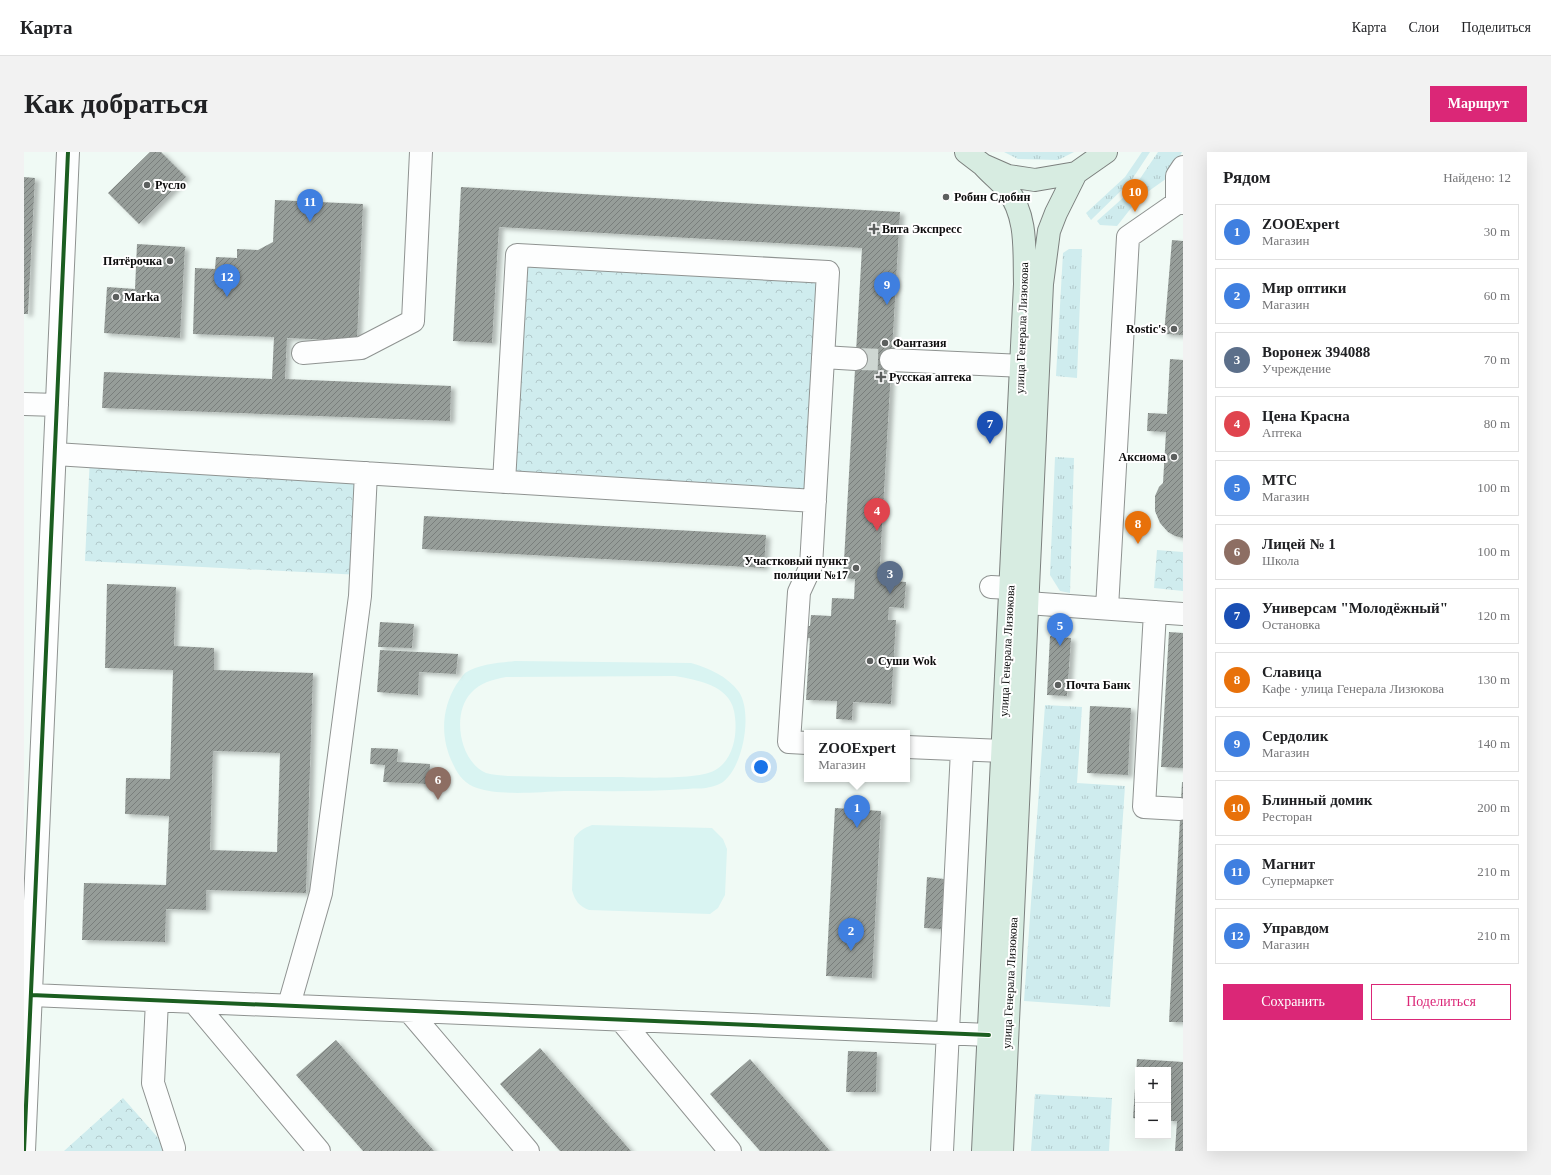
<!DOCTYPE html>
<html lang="ru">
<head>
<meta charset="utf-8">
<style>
	body { margin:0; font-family:Georgia,serif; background:#f2f2f2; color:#202124 }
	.controls { position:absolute; right:12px; bottom:12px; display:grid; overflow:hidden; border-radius:0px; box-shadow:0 4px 16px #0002 }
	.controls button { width:36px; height:36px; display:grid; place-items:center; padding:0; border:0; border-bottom:1px solid #e0e0e0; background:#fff; color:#202124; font:20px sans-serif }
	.you { position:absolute; left:737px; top:615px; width:14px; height:14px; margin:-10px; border:3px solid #fff; border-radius:50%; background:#1a73e8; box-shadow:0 0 0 6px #1a73e833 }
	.badge { display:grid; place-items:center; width:26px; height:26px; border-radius:50%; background:#db2777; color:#fff; font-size:13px; font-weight:700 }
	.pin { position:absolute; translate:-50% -33px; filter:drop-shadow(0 1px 2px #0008) }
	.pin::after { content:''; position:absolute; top:21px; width:14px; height:12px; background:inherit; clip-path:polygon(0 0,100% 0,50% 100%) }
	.popup { position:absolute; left:780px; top:578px; width:106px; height:52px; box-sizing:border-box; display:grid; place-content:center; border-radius:0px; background:#fff; filter:drop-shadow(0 1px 3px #0005); font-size:13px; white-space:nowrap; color:#757577 }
	.popup b { font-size:15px; color:#202124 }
	.popup::after { content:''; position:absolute; left:50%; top:100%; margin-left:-8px; border:8px solid transparent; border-top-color:#fff }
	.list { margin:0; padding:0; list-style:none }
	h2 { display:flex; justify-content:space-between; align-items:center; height:52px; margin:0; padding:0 16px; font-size:17px }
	h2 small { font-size:13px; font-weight:400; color:#757577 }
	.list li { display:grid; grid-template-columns:26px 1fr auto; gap:12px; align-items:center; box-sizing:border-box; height:56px; margin:0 8px 8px; padding:0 8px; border:1px solid #e0e0e0; border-radius:0px }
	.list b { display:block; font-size:15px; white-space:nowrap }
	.list p { margin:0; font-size:13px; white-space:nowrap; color:#757577 }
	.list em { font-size:13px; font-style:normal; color:#757577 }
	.actions { display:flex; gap:8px; padding:12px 16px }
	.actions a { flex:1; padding:9px 0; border:1px solid #db2777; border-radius:0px; text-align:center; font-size:14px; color:#db2777 }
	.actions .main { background:#db2777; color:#fff }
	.map { position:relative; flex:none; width:1159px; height:999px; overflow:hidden; border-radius:0px }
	header { display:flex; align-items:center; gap:24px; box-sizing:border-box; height:56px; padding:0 20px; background:#fff; border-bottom:1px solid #e0e0e0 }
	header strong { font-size:19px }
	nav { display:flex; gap:22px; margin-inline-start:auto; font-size:14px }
	.intro { display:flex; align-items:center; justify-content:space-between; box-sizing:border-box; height:96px; padding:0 24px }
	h1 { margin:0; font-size:28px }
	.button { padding:10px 18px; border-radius:0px; background:#db2777; color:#fff; font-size:14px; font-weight:700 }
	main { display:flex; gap:24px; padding:0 24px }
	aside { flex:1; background:#fff; border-radius:0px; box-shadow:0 4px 16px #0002 }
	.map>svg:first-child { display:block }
</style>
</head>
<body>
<header>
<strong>Карта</strong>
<nav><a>Карта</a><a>Слои</a><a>Поделиться</a></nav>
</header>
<div class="intro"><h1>Как добраться</h1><a class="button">Маршрут</a></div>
<main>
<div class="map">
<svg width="1159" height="999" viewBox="0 0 1159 999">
	<defs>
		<pattern id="grass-tufts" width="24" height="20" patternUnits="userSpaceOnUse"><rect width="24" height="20" fill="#cfecee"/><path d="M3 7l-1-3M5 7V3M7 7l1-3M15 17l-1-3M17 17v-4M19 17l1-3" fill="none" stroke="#b1c9cb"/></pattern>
		<pattern id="park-crowns" width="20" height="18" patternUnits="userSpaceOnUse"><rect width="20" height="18" fill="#cfecee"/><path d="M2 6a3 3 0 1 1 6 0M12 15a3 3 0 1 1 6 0" fill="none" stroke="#b1c9cb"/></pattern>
		<pattern id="building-hatch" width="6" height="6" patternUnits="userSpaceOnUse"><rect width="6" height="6" fill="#969d99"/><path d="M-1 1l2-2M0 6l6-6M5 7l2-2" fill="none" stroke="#797e7b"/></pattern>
		<filter id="shadow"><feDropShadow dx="4.5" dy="2.5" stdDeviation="2" flood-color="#0004"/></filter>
	</defs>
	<rect width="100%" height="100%" fill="#f0faf5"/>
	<path fill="url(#grass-tufts)" d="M980,0H1050L1034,8L994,7Z
		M1118,0H1126L1107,29L1067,68L1062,61L1101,25Z
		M1134,0H1158L1146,24L1115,46L1093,74L1076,73L1073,69L1109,37Z
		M1045,97H1058L1053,226L1032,224L1039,101Z
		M1031,305L1050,306L1046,441L1036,439L1026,423Z
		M1021,553L1058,555L1053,631L1101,634L1086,855L1000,849Z
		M1011,942L1088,946L1085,999H1007Z"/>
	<path fill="url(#park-crowns)" d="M493,103L804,120L791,349L480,330Z
		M66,304L342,321L337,423L61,409Z
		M1133,398L1159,400V439L1130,436Z
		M99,946L143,996L140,999H40Z"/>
	<path fill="#d9f4f2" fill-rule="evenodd" d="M491,509L667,511C685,516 703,524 715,540C729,561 719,615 699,630C695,633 687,635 682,636C676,637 670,636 664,637C623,640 581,639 540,639C515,640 476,644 453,636C442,633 434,623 430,614C416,587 417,558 432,533C435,529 438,524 441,521C455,512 475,511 491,509ZM651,524C673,528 705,533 710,559C714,578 711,605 693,617C676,629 613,625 590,625C555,625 519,625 484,624C477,623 469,623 462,621C436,610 427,562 447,541C457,530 468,528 482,525Z
		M568,673L688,676L699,687L703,697L701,743L694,756L686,762L565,758C555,754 551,749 548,738L550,686C555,679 560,676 568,673Z"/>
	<path fill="url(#building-hatch)" fill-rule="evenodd" filter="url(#shadow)" d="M126,0H137L162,25L115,72L84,41Z
		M0,25L11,26L4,162H0Z
		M437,35L876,60L855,428L882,430L880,456L865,455L864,468H872L867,552L829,550L828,568L812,567L813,549L782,548L786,486H779L780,474H786L787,463L807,464L808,446L830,447L831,427L819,426L838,96L475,75L468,191L429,189Z
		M251,48L339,52L333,189L263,186L261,227L427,234L426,269L78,256L80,220L248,227L250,185L169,182L171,116L191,117L192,105L213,106V97L234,98L249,90Z
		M1148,88L1159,89V183L1140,182Z
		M113,92L161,95L156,186L80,181L83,135L111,137Z
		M1146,207L1159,208V386L1151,384L1144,380L1136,371L1131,359V344L1135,335L1139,331L1142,280L1123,279L1124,261L1143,262Z
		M400,364L742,383L740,416L398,397Z
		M83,432L152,435L150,494L190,496V518L289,521L282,741L182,738V758L142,757L141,790L58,788L60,731L142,733L145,664L101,662L102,626L146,627L149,518L81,516ZM189,599L256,601L253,700L186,698Z
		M356,470L390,472L388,496L354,495Z
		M1145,480L1159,481V616L1137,615Z
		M1026,484L1047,486L1043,544L1023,543Z
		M356,498L434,502L432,522L395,520L394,543L353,540Z
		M1066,554L1107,556L1104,623L1063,621Z
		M347,596L374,597L373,610L406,612L405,632L359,630L361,613L346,612Z
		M1158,630H1159V870H1145Z
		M811,656L857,659L848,826L802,824Z
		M903,725L920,727L917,777L900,776Z
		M312,888L410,999H339L272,923Z
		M516,896L607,999H536L476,932Z
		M824,899L853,900L852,940H822Z
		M726,907L806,999H736L686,942Z
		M1113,907L1159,910V999H1151L1153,969H1144V918H1114V967L1109,966Z"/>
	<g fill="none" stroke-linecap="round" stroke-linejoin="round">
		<path stroke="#ced6d2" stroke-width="22" stroke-dasharray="22 11" stroke-linecap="butt" d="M832,207L867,208"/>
		<defs>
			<path id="minor" d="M1153,51V24L1159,15
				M279,201L337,196L389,169L397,0
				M799,205L832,207
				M867,208L997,214
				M0,252L33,253
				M31,302L791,349
				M480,330L493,103L804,120L787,414L775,440L765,590L783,591
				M967,435L986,436
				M1003,451L1159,462
				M1083,456L1104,85L1153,51H1159
				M1131,460L1120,655L1156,657
				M883,595L979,599
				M7,843L965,883
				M133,849L129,931L150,996
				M170,850L295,999
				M265,853L297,741L336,444L342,321
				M385,859L504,999
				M597,868L706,999
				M0,999L44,0
				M918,999L938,598"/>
			<path id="major" d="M942,0L959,13L984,24L1011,28L1052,21L1082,0
				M959,13C966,21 976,29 983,37C1004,65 1000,99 1001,132L959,999
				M978,999L1018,132L1025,79L1032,61L1052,21"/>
		</defs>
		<use href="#minor" stroke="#8f9391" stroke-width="24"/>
		<use href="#major" stroke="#7c807e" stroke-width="24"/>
		<use href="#minor" stroke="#fdfefe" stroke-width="22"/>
		<use href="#major" stroke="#d7ece1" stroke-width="22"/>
		<defs>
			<path id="cycleway" d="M7,843L965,883
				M0,999L44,0"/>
		</defs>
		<use href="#cycleway" stroke="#fff" stroke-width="6"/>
		<use href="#cycleway" stroke="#1b5e20" stroke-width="4"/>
	</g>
	<g fill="#5c5f5e" stroke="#fff" stroke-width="1.5">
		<circle cx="123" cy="33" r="4"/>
		<circle cx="922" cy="45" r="4"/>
		<path d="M848 71h4v4h4v4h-4v4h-4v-4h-4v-4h4z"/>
		<circle cx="146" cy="109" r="4"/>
		<circle cx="92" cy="145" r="4"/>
		<circle cx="1150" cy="177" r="4"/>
		<circle cx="861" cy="191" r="4"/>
		<path d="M855 219h4v4h4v4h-4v4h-4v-4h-4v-4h4z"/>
		<circle cx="1150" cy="305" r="4"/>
		<circle cx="832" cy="416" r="4"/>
		<circle cx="846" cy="509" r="4"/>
		<circle cx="1034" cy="533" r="4"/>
	</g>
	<g text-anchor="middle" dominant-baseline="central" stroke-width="4" stroke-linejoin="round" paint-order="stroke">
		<g font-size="12" font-weight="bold" fill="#0c0c0c" stroke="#fff" text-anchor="start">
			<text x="131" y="33">Русло</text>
			<text x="930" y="45">Робин Сдобин</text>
			<text x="858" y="77">Вита Экспресс</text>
			<text x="138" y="109" text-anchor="end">Пятёрочка</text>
			<text x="100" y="145">Marka</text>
			<text x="1142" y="177" text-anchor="end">Rostic's</text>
			<text x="869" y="191">Фантазия</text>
			<text x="865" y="225">Русская аптека</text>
			<text x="1142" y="305" text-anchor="end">Аксиома</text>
			<text x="824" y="409" text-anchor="end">Участковый пункт<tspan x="824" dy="14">полиции №17</tspan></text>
			<text x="854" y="509">Суши Wok</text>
			<text x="1042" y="533">Почта Банк</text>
		</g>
		<g font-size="12" fill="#0c0c0c" stroke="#fff">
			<text transform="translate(998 176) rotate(-88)">улица Генерала Лизюкова</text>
			<text transform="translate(983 499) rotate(-87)">улица Генерала Лизюкова</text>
			<text transform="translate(986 831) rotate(-87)">улица Генерала Лизюкова</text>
		</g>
	</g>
</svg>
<div class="controls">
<button>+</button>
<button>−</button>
</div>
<div class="you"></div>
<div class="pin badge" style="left:833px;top:676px;background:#3f7fe0">1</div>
<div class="popup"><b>ZOOExpert</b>Магазин</div>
<div class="pin badge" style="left:827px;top:799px;background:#3f7fe0">2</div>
<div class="pin badge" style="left:866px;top:442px;background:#5c6f8a">3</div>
<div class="pin badge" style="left:853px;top:379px;background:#e0444e">4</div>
<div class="pin badge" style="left:1036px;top:494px;background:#3f7fe0">5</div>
<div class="pin badge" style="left:414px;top:648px;background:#8d6e63">6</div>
<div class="pin badge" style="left:966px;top:292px;background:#1a4fb4">7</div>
<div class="pin badge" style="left:1114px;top:392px;background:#e8710a">8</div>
<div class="pin badge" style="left:863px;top:153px;background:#3f7fe0">9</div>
<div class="pin badge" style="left:1111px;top:60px;background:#e8710a">10</div>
<div class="pin badge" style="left:286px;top:70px;background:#3f7fe0">11</div>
<div class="pin badge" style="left:203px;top:145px;background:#3f7fe0">12</div>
</div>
<aside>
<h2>Рядом<small>Найдено: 12</small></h2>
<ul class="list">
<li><span class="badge" style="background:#3f7fe0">1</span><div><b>ZOOExpert</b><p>Магазин</p></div><em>30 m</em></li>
<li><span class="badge" style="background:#3f7fe0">2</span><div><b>Мир оптики</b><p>Магазин</p></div><em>60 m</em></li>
<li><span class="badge" style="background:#5c6f8a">3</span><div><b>Воронеж 394088</b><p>Учреждение</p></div><em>70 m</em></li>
<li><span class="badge" style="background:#e0444e">4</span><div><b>Цена Красна</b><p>Аптека</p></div><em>80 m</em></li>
<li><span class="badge" style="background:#3f7fe0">5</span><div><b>МТС</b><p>Магазин</p></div><em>100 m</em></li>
<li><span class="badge" style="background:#8d6e63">6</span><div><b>Лицей № 1</b><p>Школа</p></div><em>100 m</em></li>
<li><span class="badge" style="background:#1a4fb4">7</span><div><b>Универсам &quot;Молодёжный&quot;</b><p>Остановка</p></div><em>120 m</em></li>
<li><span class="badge" style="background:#e8710a">8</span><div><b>Славица</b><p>Кафе · улица Генерала Лизюкова</p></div><em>130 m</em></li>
<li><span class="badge" style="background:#3f7fe0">9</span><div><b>Сердолик</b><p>Магазин</p></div><em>140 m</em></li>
<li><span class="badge" style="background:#e8710a">10</span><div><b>Блинный домик</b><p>Ресторан</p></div><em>200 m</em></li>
<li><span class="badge" style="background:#3f7fe0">11</span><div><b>Магнит</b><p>Супермаркет</p></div><em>210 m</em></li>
<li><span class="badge" style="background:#3f7fe0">12</span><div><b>Управдом</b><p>Магазин</p></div><em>210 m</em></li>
</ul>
<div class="actions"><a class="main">Сохранить</a><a>Поделиться</a></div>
</aside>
</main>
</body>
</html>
